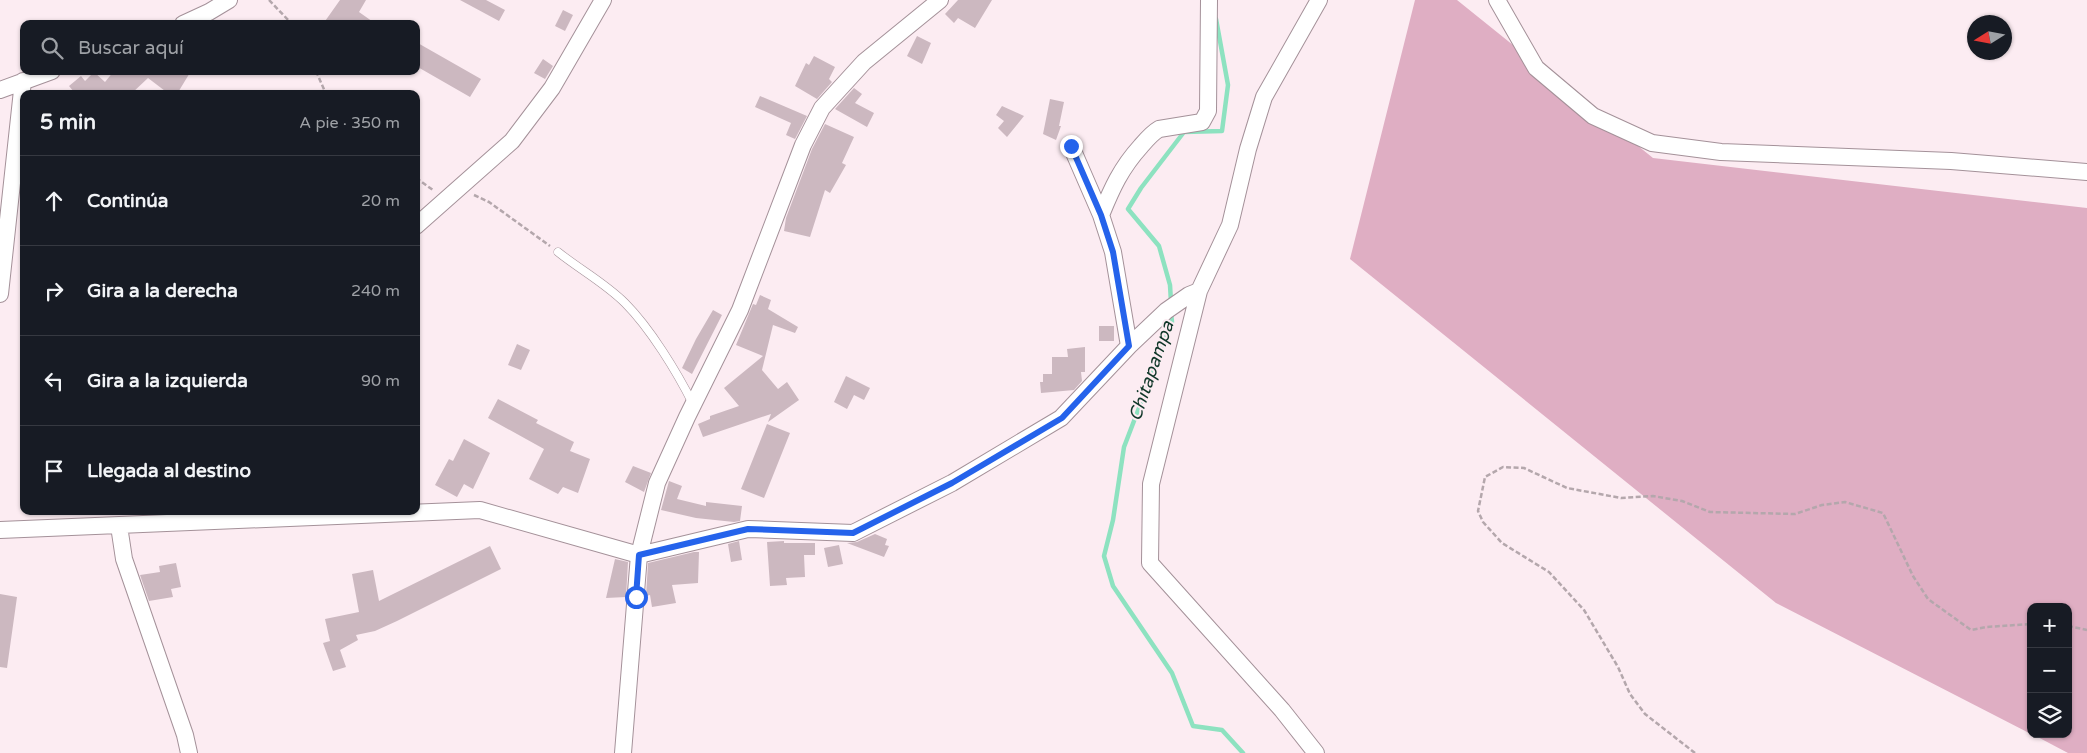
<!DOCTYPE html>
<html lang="es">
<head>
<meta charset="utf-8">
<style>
	body { margin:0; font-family:"Varela Round",sans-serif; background:#242831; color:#f1f3f6 }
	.controls { position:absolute; right:15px; bottom:15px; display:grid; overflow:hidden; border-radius:10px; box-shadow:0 1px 4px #0004 }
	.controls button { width:45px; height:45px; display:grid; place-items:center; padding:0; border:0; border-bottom:1px solid #363941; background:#171b24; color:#f1f3f6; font:25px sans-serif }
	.compass { position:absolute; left:1967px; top:15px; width:45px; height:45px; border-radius:50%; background:#171b24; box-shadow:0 1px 4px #0004; rotate:259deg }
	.stop { position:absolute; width:15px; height:15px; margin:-11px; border:4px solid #2563eb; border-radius:50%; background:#fff }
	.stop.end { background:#2563eb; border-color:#fff; box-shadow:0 1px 5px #0008 }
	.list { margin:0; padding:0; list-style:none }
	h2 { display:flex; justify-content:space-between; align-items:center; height:65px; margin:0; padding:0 20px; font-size:21px }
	h2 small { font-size:16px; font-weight:400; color:#9ea1a6 }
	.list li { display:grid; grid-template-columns:32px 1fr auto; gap:15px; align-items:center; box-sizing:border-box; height:90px; padding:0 20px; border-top:1px solid #363941 }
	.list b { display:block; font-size:19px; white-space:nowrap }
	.list em { font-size:16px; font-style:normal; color:#9ea1a6 }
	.icon { flex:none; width:28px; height:28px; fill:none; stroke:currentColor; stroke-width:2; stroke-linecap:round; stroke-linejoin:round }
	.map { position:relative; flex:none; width:2087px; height:753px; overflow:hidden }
	.search { position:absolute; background:#171b24; box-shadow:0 1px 4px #0004; left:20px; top:20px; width:400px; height:55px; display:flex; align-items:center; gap:12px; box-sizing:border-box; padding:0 18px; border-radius:10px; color:#9ea1a6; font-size:19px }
	.panel { position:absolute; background:#171b24; box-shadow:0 1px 4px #0004; left:20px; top:90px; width:400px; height:425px; border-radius:10px }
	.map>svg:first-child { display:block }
</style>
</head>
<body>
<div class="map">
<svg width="2087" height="753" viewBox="0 0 2087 753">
	<rect width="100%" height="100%" fill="#fcecf2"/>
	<path fill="#dfaec3" d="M1415,0H1457L1653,158L2087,208V753H2068L2032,734H2068V607H2031V734L1776,603L1350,259Z"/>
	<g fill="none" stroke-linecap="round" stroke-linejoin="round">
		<path stroke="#8de2c0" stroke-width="4.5" d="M1171,302L1170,285L1159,246L1128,209L1141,188L1184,132L1222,131L1228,85L1216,19
			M1171,312L1172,322L1124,447L1113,520L1104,556L1113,586L1172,673L1193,726L1222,730L1243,753"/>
	</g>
	<path fill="#ccb8c0" d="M340,0H366L359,12L376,24H323Z
		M460,0H486L505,10L499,21Z
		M958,0H992L975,28L958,18L954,23L945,14Z
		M563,10L573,15L565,31L555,26Z
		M917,36L931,43L922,64L907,56Z
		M416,42L481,79L470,97L416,66Z
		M814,56L835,67L829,79L832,82L817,99L795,86L806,63L809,65Z
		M543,59L553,66L545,79L534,73Z
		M114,71H191L177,94H169L148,78L131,94H72L74,92L69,86L81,76L85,81L94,72L105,82Z
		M854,88L862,94L855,103L874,113L867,127L835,109Z
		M760,96L807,116L795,139L786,135L791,123L755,107Z
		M1050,99L1064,102L1059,126H1061L1056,140L1043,134Z
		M1002,106L1024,116L1007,137L998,128L1004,121L996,115Z
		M825,124L854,137L842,163L846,165L830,193L825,190L810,237L784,231L786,218L812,149Z
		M760,295L771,300L768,309L798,327L795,333L773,325L762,370L778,389L787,382L799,400L768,422L771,414L703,437L698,424L710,419V416L739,406L724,388L763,356L736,345L753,304L756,305Z
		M713,310L722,315L692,374L682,368L696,339Z
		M1099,326H1114V341H1099Z
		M517,344L530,350L521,370L508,365Z
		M1085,347V372H1081L1082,381L1074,390L1041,393L1040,382H1043V374H1052V357H1068L1067,349Z
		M846,376L870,388L864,400L854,395L847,409L834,402Z
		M498,399L538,420L536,423L574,442L570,451L590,459L578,493L563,487L558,494L529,479L544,449L488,418Z
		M767,424L790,433L764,498L741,489Z
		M464,439L490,453L473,489L464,484L457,497L435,485L449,459L453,461Z
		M633,466L651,473L644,492L625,482Z
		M669,481L682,486L677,499L706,506V502L742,506L740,521L734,522L696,518L661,510Z
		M875,534L887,539L885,545L889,546L884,557L847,543L857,542Z
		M739,541L742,560L731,562L728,544Z
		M784,541V543H815V555H804L805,577L786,578L787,585L770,586L767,542Z
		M839,545L843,564L828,567L824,548Z
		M490,546L501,569L397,621L375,631L356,635L358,640L340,650L346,667L333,671L323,643L330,641L325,619L359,612L352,574L373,570L379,601Z
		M694,552H699L698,583L672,585L676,603L652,607L650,595L646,596L648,563Z
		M615,559L628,562L626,597L606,598Z
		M176,563L181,587L171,589L173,597L149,601L140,575L160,572L159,566Z
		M0,594L17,597L7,668L0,667Z"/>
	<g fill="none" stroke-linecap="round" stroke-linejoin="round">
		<defs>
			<path id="lane" d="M558,252C579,269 605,283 625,303C650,328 677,372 693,404"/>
			<path id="street" d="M1497,0L1536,68L1593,116L1652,143L1721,152L1951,161L2087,172
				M183,24L209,12L229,0
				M0,90L52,71
				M1071,146L1101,215L1113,252L1129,346
				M1101,215C1112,188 1121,168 1141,146C1147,139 1152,133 1159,129L1202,122L1208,111L1209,0
				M416,226L512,141L552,88L603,0
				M0,294L23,81
				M119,526L124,559L185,735L189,753
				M0,530L480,510L639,555L748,529L853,533L952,483L1061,418L1129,346L1166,311L1189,295L1199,291
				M623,753L639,555L657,483L687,417L740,310L803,145L822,108L864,62L940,0
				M1316,753L1282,710L1150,563L1151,484L1199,291L1230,225L1248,149L1264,97L1319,0"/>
		</defs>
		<use href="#lane" stroke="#a49199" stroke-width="9"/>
		<use href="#street" stroke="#a49199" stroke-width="18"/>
		<path stroke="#b4a7ac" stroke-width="2.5" stroke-dasharray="5 2.5" stroke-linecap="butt" d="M269,0L292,24
			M316,71L326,94
			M416,178L433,190
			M474,195L489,202L550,246
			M2068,626L2087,630
			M1695,753L1645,714L1630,694L1618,667L1584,610L1549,572L1502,543L1483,522L1478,511L1485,477L1503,467L1524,468L1567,488L1621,498L1653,496L1682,501L1710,512L1795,514L1822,505L1845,502L1883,513L1913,576L1928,599L1971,630L1986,627L2031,624"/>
		<use href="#lane" stroke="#fff" stroke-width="8"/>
		<use href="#street" stroke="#fff" stroke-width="16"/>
	</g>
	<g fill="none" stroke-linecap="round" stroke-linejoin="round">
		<path stroke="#2563eb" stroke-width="6" d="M636,597L639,555L748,529L853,533L952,483L1062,418L1129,346L1113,252L1101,215L1071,146"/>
	</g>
	<g text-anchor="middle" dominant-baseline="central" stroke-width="4" stroke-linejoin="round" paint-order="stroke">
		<g font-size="18" font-style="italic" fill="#103729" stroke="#fcecf2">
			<text transform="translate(1151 371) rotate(-71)">Chitapampa</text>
		</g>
	</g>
</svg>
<div class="controls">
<button>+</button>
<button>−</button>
<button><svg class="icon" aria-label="layers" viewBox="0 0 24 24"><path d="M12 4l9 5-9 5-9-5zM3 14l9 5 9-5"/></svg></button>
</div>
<svg class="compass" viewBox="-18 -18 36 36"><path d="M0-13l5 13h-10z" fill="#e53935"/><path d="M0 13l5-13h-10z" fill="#9ea1a6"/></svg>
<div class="stop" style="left:636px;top:597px"></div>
<div class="stop end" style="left:1071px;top:146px"></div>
<div class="search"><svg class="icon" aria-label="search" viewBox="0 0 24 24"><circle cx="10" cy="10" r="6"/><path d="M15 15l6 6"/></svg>Buscar aquí</div>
<section class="panel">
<h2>5 min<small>A pie · 350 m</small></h2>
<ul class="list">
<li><svg class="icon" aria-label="ahead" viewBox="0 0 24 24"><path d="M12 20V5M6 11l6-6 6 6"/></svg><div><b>Continúa</b></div><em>20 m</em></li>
<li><svg class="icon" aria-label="right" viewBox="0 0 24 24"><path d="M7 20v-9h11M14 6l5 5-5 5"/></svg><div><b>Gira a la derecha</b></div><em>240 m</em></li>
<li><svg class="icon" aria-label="left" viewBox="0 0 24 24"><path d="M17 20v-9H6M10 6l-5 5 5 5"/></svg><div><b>Gira a la izquierda</b></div><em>90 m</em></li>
<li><svg class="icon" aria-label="arrive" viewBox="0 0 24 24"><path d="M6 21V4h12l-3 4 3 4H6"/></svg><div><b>Llegada al destino</b></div></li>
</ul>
</section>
</div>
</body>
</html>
